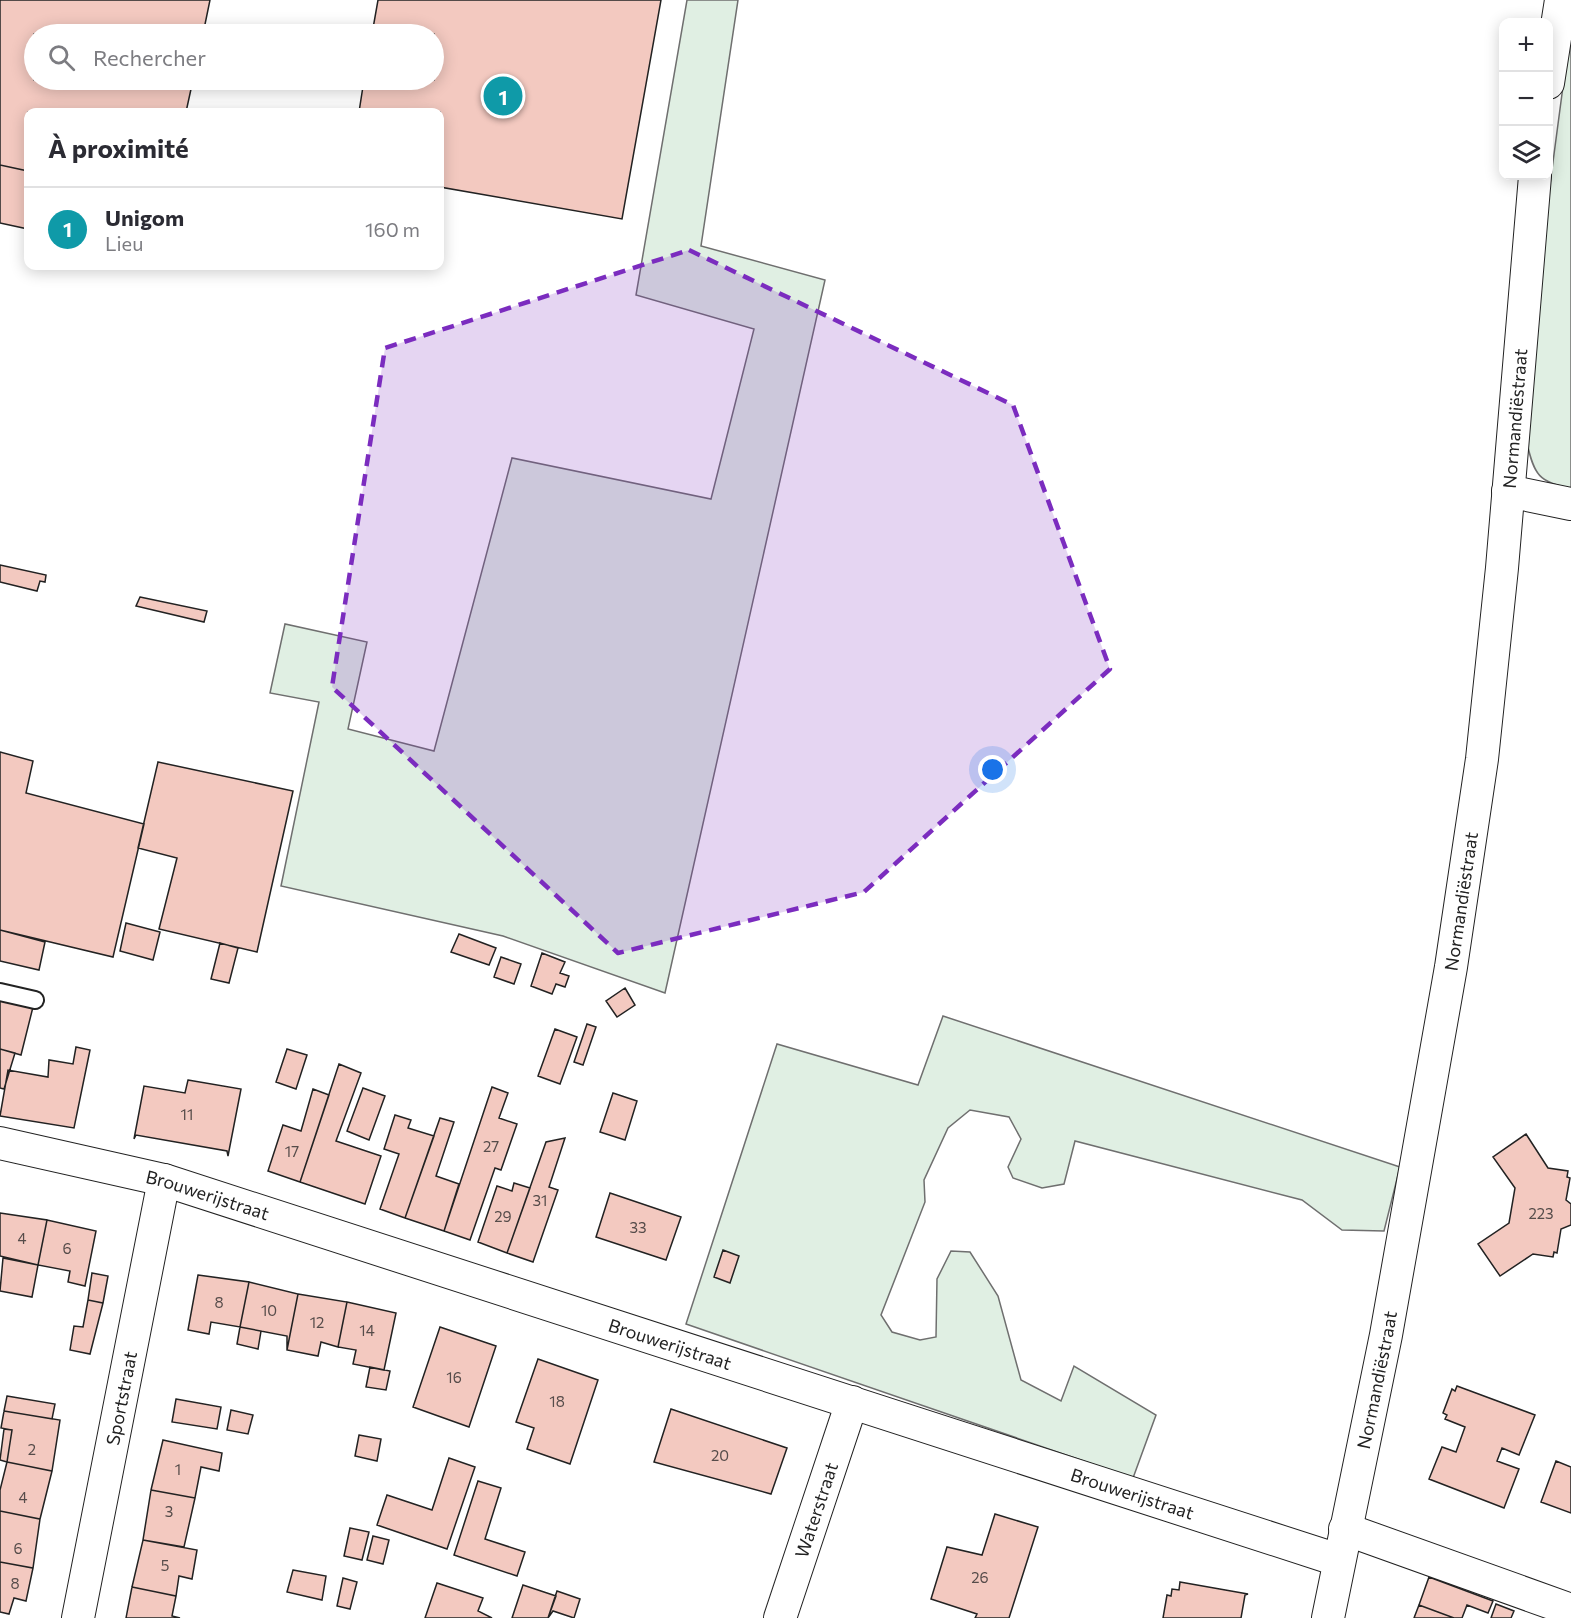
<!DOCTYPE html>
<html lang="fr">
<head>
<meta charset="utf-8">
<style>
	body { margin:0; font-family:Commissioner,sans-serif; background:#f2f2f3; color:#2b2b33 }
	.controls { position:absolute; right:18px; top:18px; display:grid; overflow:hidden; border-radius:12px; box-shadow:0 3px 15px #0003 }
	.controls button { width:54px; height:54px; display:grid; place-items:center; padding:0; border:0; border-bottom:2px solid #e1e1e2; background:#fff; color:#2b2b33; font:30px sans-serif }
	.you { position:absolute; left:993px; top:770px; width:21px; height:21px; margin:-15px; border:4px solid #fff; border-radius:50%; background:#1a73e8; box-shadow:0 0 0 9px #1a73e833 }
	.badge { display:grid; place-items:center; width:39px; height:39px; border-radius:50%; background:#7c3aed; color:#fff; font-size:20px; font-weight:700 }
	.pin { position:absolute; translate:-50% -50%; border:3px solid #fff; box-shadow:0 2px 6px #0006 }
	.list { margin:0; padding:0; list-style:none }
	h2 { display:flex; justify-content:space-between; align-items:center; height:78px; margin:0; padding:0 24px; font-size:26px }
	h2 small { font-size:20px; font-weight:400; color:#7c7c81 }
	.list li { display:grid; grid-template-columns:39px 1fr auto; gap:18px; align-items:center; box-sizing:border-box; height:84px; padding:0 24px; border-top:2px solid #e1e1e2 }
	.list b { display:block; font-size:22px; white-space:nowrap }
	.list p { margin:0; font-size:20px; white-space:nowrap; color:#7c7c81 }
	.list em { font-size:20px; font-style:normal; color:#7c7c81 }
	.icon { flex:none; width:33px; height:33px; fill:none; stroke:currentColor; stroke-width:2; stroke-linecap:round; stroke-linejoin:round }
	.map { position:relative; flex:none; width:1571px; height:1618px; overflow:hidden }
	.search { position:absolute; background:#fff; box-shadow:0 3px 15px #0003; left:24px; top:24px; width:420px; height:66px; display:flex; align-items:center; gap:15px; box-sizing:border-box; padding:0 21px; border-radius:33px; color:#7c7c81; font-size:22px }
	.panel { position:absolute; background:#fff; box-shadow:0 3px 15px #0003; left:24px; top:108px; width:420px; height:162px; border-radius:12px }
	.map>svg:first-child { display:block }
</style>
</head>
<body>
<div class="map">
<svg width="1571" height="1618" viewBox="0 0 1571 1618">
	<rect width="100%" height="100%" fill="#fff"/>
	<path fill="#e0efe3" stroke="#6f6f6f" stroke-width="1.5" d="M687,0H738L701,246L825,280L665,993L503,936L281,886L319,702L270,693L285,624L367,642L348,729L434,751L512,458L711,499L754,329L636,295Z
		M1571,26V489C1539,482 1534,475 1527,443L1547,207Z
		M943,1016L1400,1167L1384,1231L1342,1230L1302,1200L1075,1141L1064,1184L1042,1188L1013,1178L1008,1167L1021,1139L1009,1117L970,1110L948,1128L924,1180L925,1202L881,1315L892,1332L920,1340L936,1337L937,1279L951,1251L970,1252L998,1296L1021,1380L1061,1401L1074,1366L1156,1415L1133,1478L686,1324L777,1044L918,1085Z"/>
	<path fill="#f3c9c0" stroke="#222" stroke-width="1.5" d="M0,0H210L203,34H34V80H193L186,112H28V171L0,165Z
		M378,0H661L622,219L440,187V112H359L364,80H434V34H372Z
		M0,165L28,171V229L0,223Z
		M0,565L46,575L45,582L40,581L37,591L0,582Z
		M140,597L207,611L204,622L136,606Z
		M0,752L33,761L26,793L144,824L113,957L0,930Z
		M158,762L293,791L257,952L159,929L177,858L138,848Z
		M126,923L160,932L153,960L120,951Z
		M0,930L45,942L39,970L0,961Z
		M459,934L496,948L489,965L451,952Z
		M220,943L238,948L229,983L211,979Z
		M542,953L565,962L560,973L569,976L565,987L556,984L552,994L531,986Z
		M501,957L521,964L514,984L494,977Z
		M625,988L635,1005L617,1017L606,1001Z
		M0,1000L33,1007L21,1055L0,1049Z
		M587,1024L596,1027L583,1065L574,1062Z
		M555,1029L577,1037L560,1084L538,1076Z
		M76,1047L90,1050L74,1128L0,1116L8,1070L48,1077L49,1060L73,1064Z
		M0,1049L15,1053L4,1089L0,1088Z
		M287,1049L307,1055L296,1089L276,1082Z
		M339,1064L361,1073L336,1141L381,1156L365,1204L300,1182Z
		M188,1080L241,1089L228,1156L227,1151L136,1135L134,1139L144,1086L185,1093Z
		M492,1087L508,1093L499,1118L517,1124L501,1170L495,1168L470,1240L444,1231Z
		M363,1088L385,1096L369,1140L347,1131Z
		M313,1089L329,1095L300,1182L268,1171L283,1125L301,1131Z
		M613,1093L637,1101L625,1140L600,1132Z
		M395,1115L411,1120L408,1128L434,1136L405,1218L380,1209L399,1154L384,1149Z
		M440,1118L454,1122L436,1176L459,1184L444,1231L405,1218Z
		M1526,1134L1548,1168L1568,1171L1567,1177L1570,1178L1566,1200L1571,1204V1225L1561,1229L1557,1253L1554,1252L1553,1257L1533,1254L1500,1276L1478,1244L1509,1223L1515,1188L1493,1157Z
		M565,1138L549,1187L558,1190L533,1262L507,1253L546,1142Z
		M514,1183L530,1188L507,1253L478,1242L497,1186L512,1191Z
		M610,1193L681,1217L666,1260L596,1237Z
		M0,1213L47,1220L38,1265L0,1256Z
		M47,1220L96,1231L85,1286L68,1282L70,1271L38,1265Z
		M723,1250L739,1256L730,1283L714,1277Z
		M3,1258L38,1265L32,1297L0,1291Z
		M92,1273L108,1276L103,1303L88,1300Z
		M198,1275L249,1282L240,1327L211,1322L209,1334L188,1330Z
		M249,1282L298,1294L287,1350V1336L240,1327Z
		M298,1294L347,1302L338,1347L321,1342L318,1356L287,1350Z
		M88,1300L103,1303L90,1354L70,1350L74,1326L83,1327Z
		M347,1302L396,1313L384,1370L353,1364L356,1350L338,1347Z
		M240,1327L261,1331L258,1349L237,1344Z
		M440,1327L496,1346L469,1427L413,1407Z
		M538,1359L598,1380L570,1464L527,1449L534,1428L516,1422Z
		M370,1367L390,1371L386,1390L366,1387Z
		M1457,1386L1535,1415L1519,1455L1502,1448L1497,1461L1519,1469L1504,1508L1429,1479L1442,1447L1456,1452L1465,1427L1445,1419L1447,1415L1443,1413L1452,1389L1455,1391Z
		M7,1396L55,1404L52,1419L4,1411Z
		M176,1399L221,1407L217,1429L172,1422Z
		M671,1409L787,1448L771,1494L654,1462Z
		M231,1410L253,1415L248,1434L227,1430Z
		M4,1411L60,1420L52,1471L7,1462L12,1430L1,1428Z
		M4,1429L12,1430L7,1462L0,1460Z
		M359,1435L381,1439L377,1461L355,1456Z
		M163,1440L222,1453L219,1471L201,1467L195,1498L151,1490Z
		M449,1458L475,1467L447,1549L377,1525L387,1495L432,1510Z
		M1556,1461L1571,1467V1513L1541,1502Z
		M7,1462L52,1471L40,1519L0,1511V1490Z
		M478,1481L501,1488L485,1539L525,1552L517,1576L454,1555Z
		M151,1490L195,1498L184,1547L143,1540Z
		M0,1511L40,1519L33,1568L0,1562Z
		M995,1514L1038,1527L1009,1618H975L977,1614L931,1599L947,1547L982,1555Z
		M350,1528L369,1532L362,1560L344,1556Z
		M373,1536L389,1540L383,1564L367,1560Z
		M143,1540L197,1550L192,1579L179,1576L176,1596L132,1587Z
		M0,1562L33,1568L26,1601L14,1598L9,1614L0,1612Z
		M293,1570L326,1576L322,1600L287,1592Z
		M1429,1577L1493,1601L1488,1613L1467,1605L1462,1618H1454L1419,1605Z
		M343,1578L357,1582L350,1609L337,1606Z
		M1180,1582L1248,1594L1245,1595L1241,1618H1163L1167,1595L1171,1596L1172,1589L1179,1590Z
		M437,1583L483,1598L478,1611L492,1618H425Z
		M523,1585L556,1596L548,1618H512Z
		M132,1587L176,1596L172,1616L180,1618H126Z
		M557,1591L580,1599L574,1618L553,1611L548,1618Z
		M1496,1604L1514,1611L1511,1618H1491Z
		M1419,1605L1454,1618H1414Z"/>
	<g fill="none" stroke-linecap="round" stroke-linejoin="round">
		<defs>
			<path id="lane" d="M0,992L35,1000"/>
			<g id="street">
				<path d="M1548,83L1561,0"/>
				<path d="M1508,491L1571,504"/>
				<path id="s1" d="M0,1143L164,1180L1338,1560"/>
				<path d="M1345,1529L1571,1610"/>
				<path id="s2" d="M78,1618L164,1180"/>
				<path id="s3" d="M780,1618L852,1402"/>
				<path id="s4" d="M1328,1618L1386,1335L1451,967L1482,759L1502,568L1535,176"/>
			</g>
		</defs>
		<use href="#lane" stroke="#222" stroke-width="20"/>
		<use href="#street" stroke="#222" stroke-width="34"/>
		<use href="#lane" stroke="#fff" stroke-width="16"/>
		<use href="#street" stroke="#fff" stroke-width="32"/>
	</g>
	<path fill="#7b2cbf" fill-opacity="0.2" stroke="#7b2cbf" stroke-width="4.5" stroke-dasharray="12 8" stroke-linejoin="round" d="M689,250L1013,405L1110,669L864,892L618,953L332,687L385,348Z"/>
	<g text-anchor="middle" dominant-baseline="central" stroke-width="4.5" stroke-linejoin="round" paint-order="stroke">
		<g font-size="15" fill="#564c4a">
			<text x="187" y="1114">11</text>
			<text x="491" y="1146">27</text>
			<text x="292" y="1151">17</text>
			<text x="540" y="1200">31</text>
			<text x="1541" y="1213">223</text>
			<text x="503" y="1216">29</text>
			<text x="638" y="1227">33</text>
			<text x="22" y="1238">4</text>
			<text x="67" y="1248">6</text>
			<text x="219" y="1302">8</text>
			<text x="269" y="1310">10</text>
			<text x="317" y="1322">12</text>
			<text x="367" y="1330">14</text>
			<text x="454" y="1377">16</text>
			<text x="557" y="1401">18</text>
			<text x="32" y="1449">2</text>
			<text x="720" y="1455">20</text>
			<text x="178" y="1469">1</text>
			<text x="23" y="1497">4</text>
			<text x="169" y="1511">3</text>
			<text x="18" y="1548">6</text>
			<text x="165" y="1565">5</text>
			<text x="980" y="1577">26</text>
			<text x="15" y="1583">8</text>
		</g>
		<g font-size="18" fill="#222" stroke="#fff">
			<text stroke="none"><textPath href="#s4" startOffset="1215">Normandiëstraat</textPath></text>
			<text stroke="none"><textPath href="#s4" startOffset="729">Normandiëstraat</textPath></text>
			<text stroke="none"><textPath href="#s1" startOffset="214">Brouwerijstraat</textPath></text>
			<text stroke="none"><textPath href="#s1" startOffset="700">Brouwerijstraat</textPath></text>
			<text stroke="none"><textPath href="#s4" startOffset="243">Normandiëstraat</textPath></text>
			<text stroke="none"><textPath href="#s2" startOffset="224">Sportstraat</textPath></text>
			<text stroke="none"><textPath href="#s1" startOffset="1186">Brouwerijstraat</textPath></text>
			<text stroke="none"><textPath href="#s3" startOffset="114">Waterstraat</textPath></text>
		</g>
	</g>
</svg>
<div class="controls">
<button>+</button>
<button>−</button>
<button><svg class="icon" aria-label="layers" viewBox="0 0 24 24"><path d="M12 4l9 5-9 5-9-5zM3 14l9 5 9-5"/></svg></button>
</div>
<div class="you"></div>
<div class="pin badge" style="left:503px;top:96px;background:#0f9aa8">1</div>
<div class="search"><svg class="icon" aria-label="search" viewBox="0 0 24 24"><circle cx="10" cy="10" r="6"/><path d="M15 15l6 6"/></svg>Rechercher</div>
<section class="panel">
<h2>À proximité<small></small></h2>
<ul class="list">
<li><span class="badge" style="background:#0f9aa8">1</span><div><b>Unigom</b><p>Lieu</p></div><em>160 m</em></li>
</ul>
</section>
</div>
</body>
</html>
